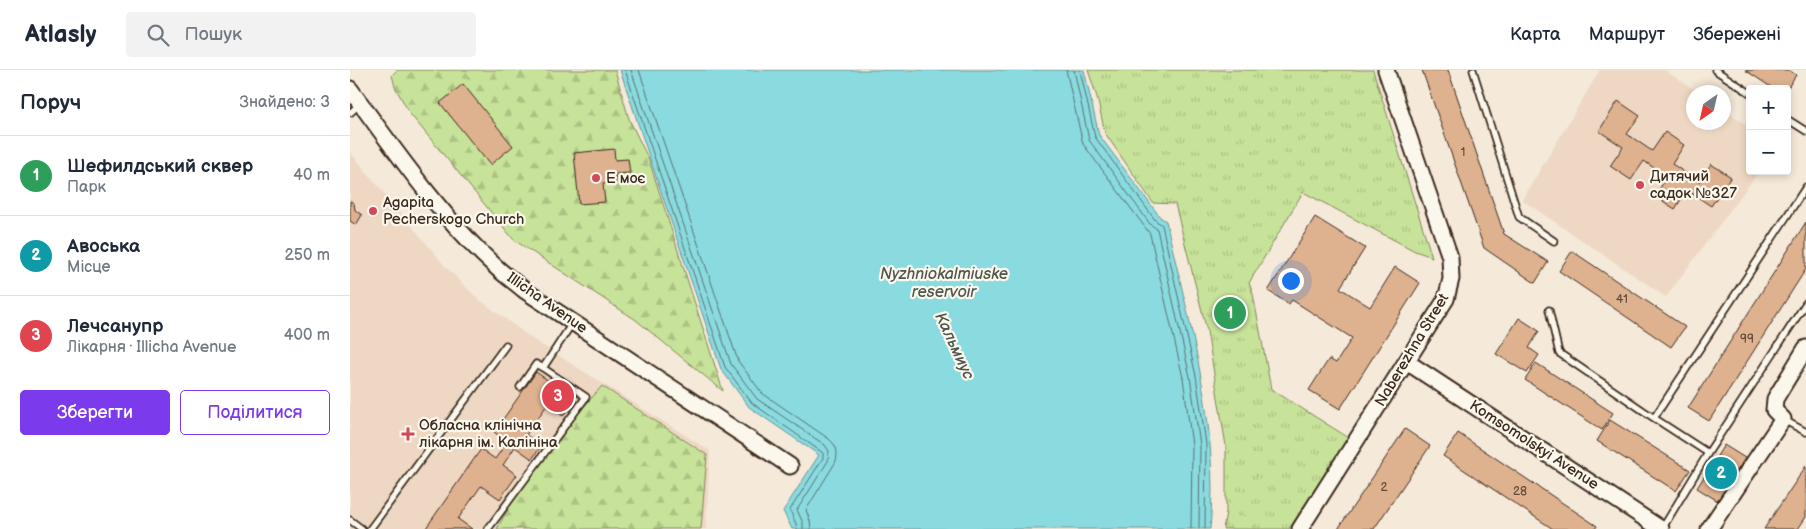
<!DOCTYPE html>
<html lang="uk">
<head>
<meta charset="utf-8">
<style>
	body { margin:0; font-family:"Balsamiq Sans",sans-serif; background:#f2f2f3; color:#1f2937 }
	.controls { position:absolute; right:15px; top:15px; display:grid; overflow:hidden; border-radius:5px; box-shadow:0 2px 8px #0003 }
	.controls button { width:45px; height:45px; display:grid; place-items:center; padding:0; border:0; border-bottom:1px solid #e0e1e3; background:#fff; color:#1f2937; font:25px sans-serif }
	.compass { position:absolute; left:1336px; top:15px; width:45px; height:45px; border-radius:50%; background:#fff; box-shadow:0 2px 8px #0003; rotate:214deg }
	.you { position:absolute; left:940px; top:210px; width:18px; height:18px; margin:-12px; border:4px solid #fff; border-radius:50%; background:#1a73e8; box-shadow:0 0 0 8px #1a73e833 }
	.badge { display:grid; place-items:center; width:32px; height:32px; border-radius:50%; background:#7c3aed; color:#fff; font-size:16px; font-weight:700 }
	.pin { position:absolute; translate:-50% -50%; border:2px solid #fff; box-shadow:0 1px 5px #0006 }
	.list { margin:0; padding:0; list-style:none }
	h2 { display:flex; justify-content:space-between; align-items:center; height:65px; margin:0; padding:0 20px; font-size:21px }
	h2 small { font-size:16px; font-weight:400; color:#747a83 }
	.list li { display:grid; grid-template-columns:32px 1fr auto; gap:15px; align-items:center; box-sizing:border-box; height:80px; padding:0 20px; border-top:1px solid #e0e1e3 }
	.list b { display:block; font-size:19px; white-space:nowrap }
	.list p { margin:0; font-size:16px; white-space:nowrap; color:#747a83 }
	.list em { font-size:16px; font-style:normal; color:#747a83 }
	.actions { display:flex; gap:10px; padding:15px 20px }
	.actions a { flex:1; padding:11px 0; border:1px solid #7c3aed; border-radius:5px; text-align:center; font-size:18px; color:#7c3aed }
	.actions .main { background:#7c3aed; color:#fff }
	.icon { flex:none; width:28px; height:28px; fill:none; stroke:currentColor; stroke-width:2; stroke-linecap:round; stroke-linejoin:round }
	.map { position:relative; flex:none; width:1456px; height:459px; overflow:hidden }
	header { display:flex; align-items:center; gap:30px; box-sizing:border-box; height:70px; padding:0 25px; background:#fff; border-bottom:1px solid #e0e1e3 }
	header strong { font-size:24px }
	nav { display:flex; gap:28px; margin-inline-start:auto; font-size:18px }
	.search { width:350px; height:45px; background:#f2f2f3; display:flex; align-items:center; gap:12px; box-sizing:border-box; padding:0 18px; border-radius:5px; color:#747a83; font-size:19px }
	main { display:flex }
	aside { flex:1; background:#fff }
	.map>svg:first-child { display:block }
</style>
</head>
<body>
<header>
<strong>Atlasly</strong>
<div class="search"><svg class="icon" aria-label="search" viewBox="0 0 24 24"><circle cx="10" cy="10" r="6"/><path d="M15 15l6 6"/></svg>Пошук</div>
<nav><a>Карта</a><a>Маршрут</a><a>Збережені</a></nav>
</header>
<main>
<aside>
<h2>Поруч<small>Знайдено: 3</small></h2>
<ul class="list">
<li><span class="badge" style="background:#2e9e5b">1</span><div><b>Шефилдський сквер</b><p>Парк</p></div><em>40 m</em></li>
<li><span class="badge" style="background:#0f9aa8">2</span><div><b>Авоська</b><p>Місце</p></div><em>250 m</em></li>
<li><span class="badge" style="background:#e0444e">3</span><div><b>Лечсанупр</b><p>Лікарня · Illicha Avenue</p></div><em>400 m</em></li>
</ul>
<div class="actions"><a class="main">Зберегти</a><a>Поділитися</a></div>
</aside>
<div class="map">
<svg width="1456" height="459" viewBox="0 0 1456 459">
	<defs>
		<pattern id="forest-firs" width="22" height="20" patternUnits="userSpaceOnUse" patternTransform="scale(1.25)"><rect width="22" height="20" fill="#c7e299"/><path d="M5 1l3.5 6h-7zM16 11l3.5 6h-7z" fill="#acc283"/></pattern>
		<pattern id="park-tufts" width="24" height="20" patternUnits="userSpaceOnUse" patternTransform="scale(1.25)"><rect width="24" height="20" fill="#c7e299"/><path d="M3 7l-1-3M5 7V3M7 7l1-3M15 17l-1-3M17 17v-4M19 17l1-3" fill="none" stroke="#acc283"/></pattern>
	</defs>
	<rect width="100%" height="100%" fill="#f5e9d9"/>
	<filter id="ink" filterUnits="userSpaceOnUse"><feTurbulence type="fractalNoise" baseFrequency=".02" numOctaves="2"/><feDisplacementMap in="SourceGraphic" scale="10" xChannelSelector="R" yChannelSelector="G"/><feConvolveMatrix kernelMatrix="1 2 1 2 8 2 1 2 1" color-interpolation-filters="sRGB"/></filter>
	<g filter="url(#ink)">
		<path fill="#eed8c3" d="M1250,0H1314L1348,22H1344V52H1374V40L1400,57V101H1409L1316,227L1172,130Z
			M0,82L95,196L127,228L184,270L360,381L356,459H0Z"/>
		<path fill="url(#forest-firs)" stroke="#81865c" d="M47,0H265L279,49L299,90L373,321L286,250L164,170L60,44L45,17L42,5Z
			M252,316L357,385L351,459H147L178,401Z"/>
		<path fill="url(#park-tufts)" stroke="#81865c" d="M738,0H1023L1082,187L1065,181L953,122L899,213L903,224L921,319L999,368L939,459H873L876,442V376L857,261L825,134L803,133L755,63L747,27Z"/>
		<path fill="#89dbe0" stroke="#6a9492" d="M270,0H734L749,65L810,147L816,151C839,252 870,355 860,459H442L433,441L469,385L399,337L371,299Z"/>
		<g fill="none" stroke-linecap="round" stroke-linejoin="round">
			<path stroke="#5a716c" stroke-width="1" d="M275,0L375,297L402,333L473,383V388L440,440L446,454L447,459
				M281,0L381,294L407,329L475,375L479,381L478,391L447,440L453,453V459
				M289,0L388,291L412,323L479,369C487,376 489,384 485,393L456,440L460,451L461,459
				M716,0L733,74L800,164L833,308L842,375L841,459
				M724,0L739,70L800,154L807,159L840,307L850,375L849,459
				M730,0L745,67L805,150L812,155L846,306L856,374L855,459"/>
		</g>
		<path fill="#deb18f" stroke="#3b2a1e" d="M1072,0H1098L1154,164L1198,192L1185,213L1134,178Z
			M1395,0H1439L1446,5L1437,19H1424Z
			M113,14L163,76L140,95L90,33Z
			M1268,31L1290,46L1277,64L1302,81L1315,62L1334,75L1322,94L1349,112L1361,94L1381,107L1361,136L1337,120L1325,139L1305,126L1317,107L1294,91L1281,110L1260,96L1273,77L1249,61Z
			M264,79L265,90L278,89L280,103L265,104L266,113L253,114L255,132L229,134L224,83Z
			M0,131L4,133L5,140L12,145L6,155L0,151Z
			M965,147L1015,178L990,218L1020,237L1045,197L1070,213L990,339L959,320L979,289L986,293L1002,268L942,230L939,234L918,221Z
			M1456,152V199L1359,351L1338,338Z
			M1222,181L1335,257L1321,277L1209,201Z
			M1169,248L1189,261L1179,278L1189,285L1177,303L1146,284Z
			M1186,293L1263,343L1252,360L1175,310Z
			M186,302L225,329L213,346L197,335L176,365L192,375L182,389L165,377L153,395L167,405L150,429L131,416L108,449L122,459H78L76,458L131,379L145,389L157,372L144,362Z
			M1260,350L1340,400L1326,421L1247,371Z
			M1055,359L1080,376L1024,459H988Z
			M1108,363L1247,456L1245,459H1203L1093,386Z
			M1374,375L1395,388L1368,431L1347,418Z
			M1456,396V447L1448,459H1414Z"/>
		<g fill="none" stroke-linecap="round" stroke-linejoin="round">
			<defs>
				<path id="lane" d="M1123,0L1169,147L1204,171
					M1365,0L1400,23
					M0,43L10,34
					M1437,49L1456,61
					M1199,240L1209,283L1304,348L1358,383L1312,459
					M170,317L186,294L193,298
					M1304,348L1456,117
					M1434,350L1456,362
					M1358,383L1456,233
					M0,450L12,459
					M20,459L156,275
					M138,459L236,327L193,298L223,252"/>
				<path id="secondary" d="M0,19C44,79 90,146 145,196C154,205 165,212 174,220L440,396
					M1057,292L1311,459
					M950,459L1096,229L1101,209L1100,187L1036,0
					M1359,459L1433,349L1424,340L1425,329L1456,278"/>
			</defs>
			<use href="#lane" stroke="#3b2a1e" stroke-width="9"/>
			<use href="#secondary" stroke="#3b2a1e" stroke-width="19"/>
			<use href="#lane" stroke="#fbf7ec" stroke-width="5.5"/>
			<use href="#secondary" stroke="#fbf7ec" stroke-width="15"/>
		</g>
	</g>
	<g fill="#d1495b" stroke="#fbf7ec" stroke-width="2">
		<circle cx="246" cy="108" r="5"/>
		<circle cx="1290" cy="115" r="5"/>
		<circle cx="23" cy="141" r="5"/>
		<path d="M55.5 356.5h5v5h5v5h-5v5h-5v-5h-5v-5h5z"/>
	</g>
	<g text-anchor="middle" dominant-baseline="central" stroke-width="4.5" stroke-linejoin="round" paint-order="stroke">
		<g font-size="12" fill="#644c3a">
			<text x="1113" y="82">1</text>
			<text x="1272" y="229">41</text>
			<text x="1397" y="269">99</text>
			<text x="1034" y="417">2</text>
			<text x="1170" y="421">28</text>
		</g>
		<g font-size="15" fill="#3b2a1e" stroke="#fbf7ec" text-anchor="start">
			<text x="1300" y="106">Дитячий<tspan x="1300" dy="17">садок №327</tspan></text>
			<text x="256" y="108">Е моє</text>
			<text x="33" y="132">Agapita<tspan x="33" dy="17">Pecherskogo Church</tspan></text>
			<text x="69" y="355">Обласна клінічна<tspan x="69" dy="17">лікарня ім. Калініна</tspan></text>
		</g>
		<g font-size="15" fill="#3b2a1e" stroke="#fbf7ec">
			<text transform="translate(197 233) rotate(35)">Illicha Avenue</text>
			<text transform="translate(1062 280) rotate(-59)">Naberezhna Street</text>
			<text transform="translate(1184 375) rotate(33)">Komsomolskyi Avenue</text>
		</g>
		<g font-size="16" font-style="italic" fill="#4e564e" stroke="#fbf7ec">
			<text x="594" y="204">Nyzhniokalmiuske<tspan x="594" dy="18">reservoir</tspan></text>
			<text transform="translate(604 276) rotate(65)">Кальмиус</text>
		</g>
	</g>
</svg>
<div class="controls">
<button>+</button>
<button>−</button>
</div>
<svg class="compass" viewBox="-18 -18 36 36"><path d="M0-13l5 13h-10z" fill="#e53935"/><path d="M0 13l5-13h-10z" fill="#747a83"/></svg>
<div class="you"></div>
<div class="pin badge" style="left:880px;top:243px;background:#2e9e5b">1</div>
<div class="pin badge" style="left:1371px;top:403px;background:#0f9aa8">2</div>
<div class="pin badge" style="left:208px;top:326px;background:#e0444e">3</div>
</div>
</main>
</body>
</html>
